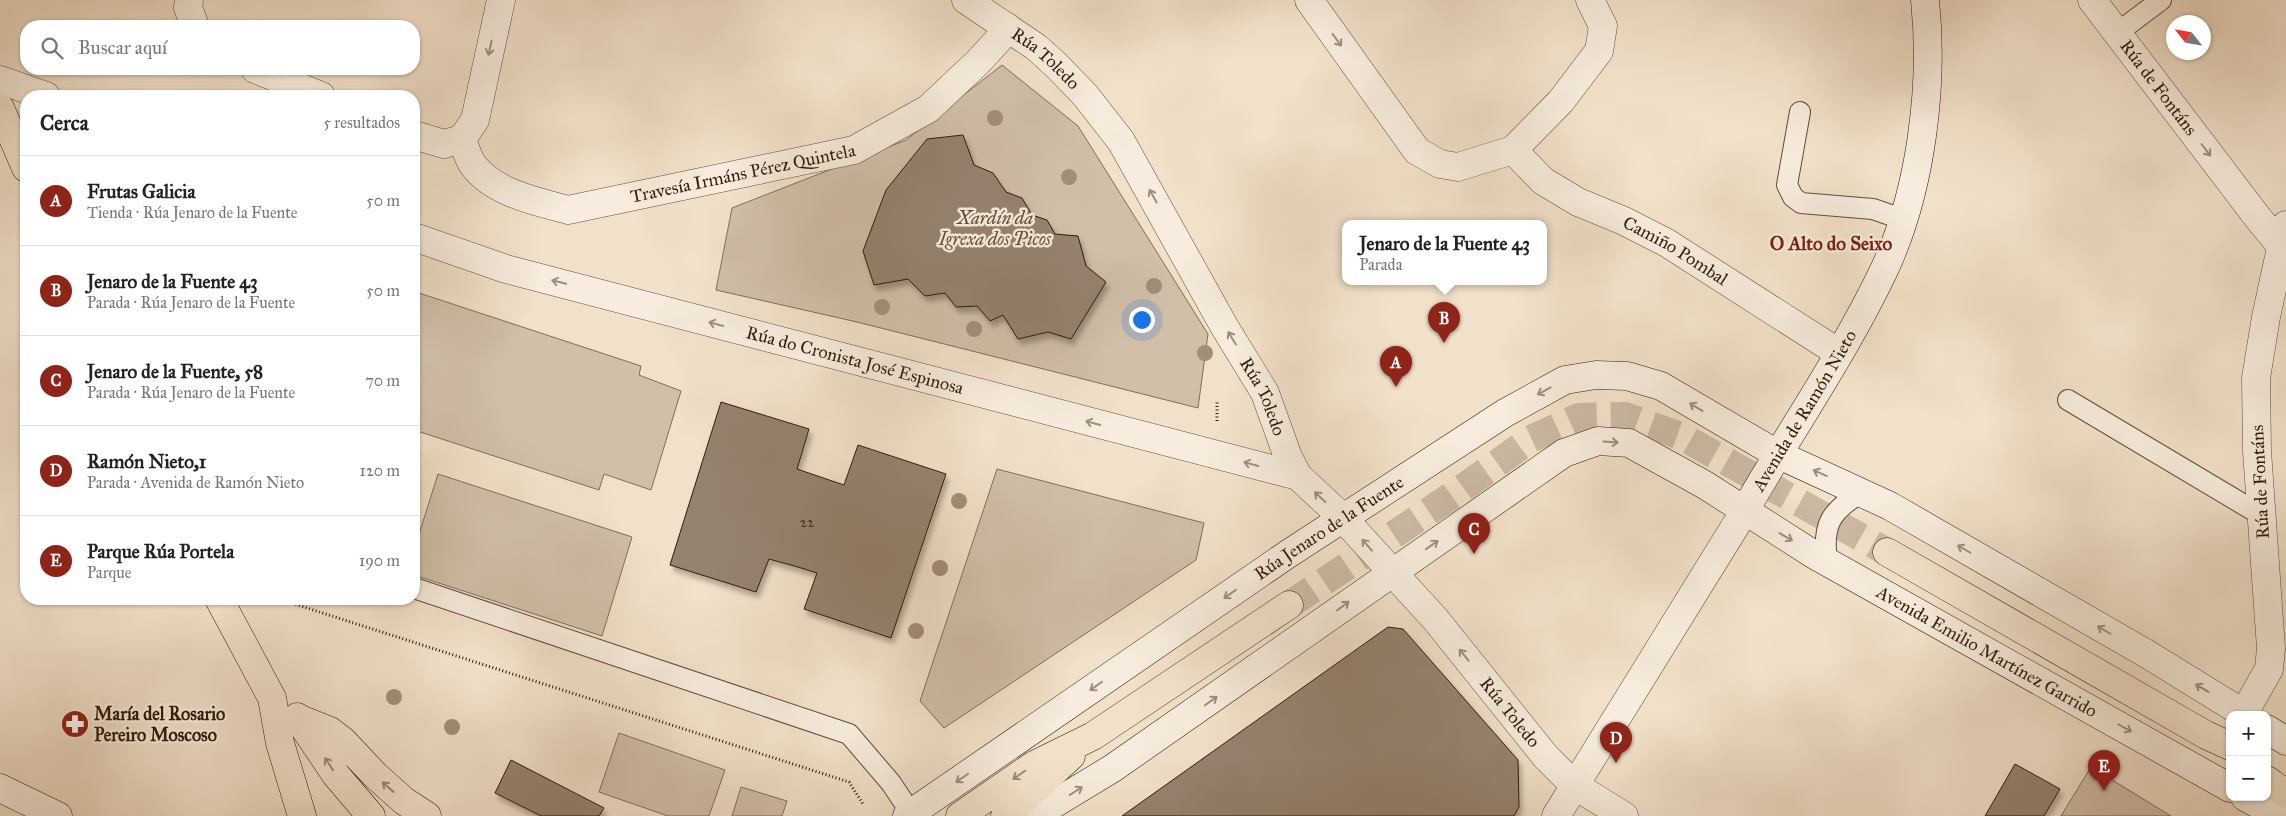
<!DOCTYPE html>
<html lang="es">
<head>
<meta charset="utf-8">
<style>
	body { margin:0; font-family:"IM FELL Great Primer",serif; background:#f2f2f2; color:#222 }
	.controls { position:absolute; right:15px; bottom:15px; display:grid; overflow:hidden; border-radius:10px; box-shadow:0 1px 4px #0004 }
	.controls button { width:45px; height:45px; display:grid; place-items:center; padding:0; border:0; border-bottom:1px solid #e0e0e0; background:#fff; color:#222; font:25px sans-serif }
	.compass { position:absolute; left:2166px; top:15px; width:45px; height:45px; border-radius:50%; background:#fff; box-shadow:0 1px 4px #0004; rotate:301deg }
	.you { position:absolute; left:1141px; top:319px; width:18px; height:18px; margin:-12px; border:4px solid #fff; border-radius:50%; background:#1a73e8; box-shadow:0 0 0 8px #1a73e833 }
	.badge { display:grid; place-items:center; width:32px; height:32px; border-radius:50%; background:#8f2418; color:#fff; font-size:16px; font-weight:700 }
	.pin { position:absolute; translate:-50% -41px; filter:drop-shadow(0 1px 2px #0008) }
	.pin::after { content:''; position:absolute; top:26px; width:18px; height:15px; background:inherit; clip-path:polygon(0 0,100% 0,50% 100%) }
	.popup { position:absolute; left:1342px; top:220px; width:205px; height:65px; box-sizing:border-box; display:grid; place-content:center; border-radius:10px; background:#fff; filter:drop-shadow(0 1px 4px #0005); font-size:16px; white-space:nowrap; color:#767676 }
	.popup b { font-size:19px; color:#222 }
	.popup::after { content:''; position:absolute; left:50%; top:100%; margin-left:-10px; border:10px solid transparent; border-top-color:#fff }
	.list { margin:0; padding:0; list-style:none }
	h2 { display:flex; justify-content:space-between; align-items:center; height:65px; margin:0; padding:0 20px; font-size:21px }
	h2 small { font-size:16px; font-weight:400; color:#767676 }
	.list li { display:grid; grid-template-columns:32px 1fr auto; gap:15px; align-items:center; box-sizing:border-box; height:90px; padding:0 20px; border-top:1px solid #e0e0e0 }
	.list b { display:block; font-size:19px; white-space:nowrap }
	.list p { margin:0; font-size:16px; white-space:nowrap; color:#767676 }
	.list em { font-size:16px; font-style:normal; color:#767676 }
	.icon { flex:none; width:28px; height:28px; fill:none; stroke:currentColor; stroke-width:2; stroke-linecap:round; stroke-linejoin:round }
	.map { position:relative; flex:none; width:2286px; height:816px; overflow:hidden }
	.search { position:absolute; background:#fff; box-shadow:0 1px 4px #0004; left:20px; top:20px; width:400px; height:55px; display:flex; align-items:center; gap:12px; box-sizing:border-box; padding:0 18px; border-radius:20px; color:#767676; font-size:19px }
	.panel { position:absolute; background:#fff; box-shadow:0 1px 4px #0004; left:20px; top:90px; width:400px; height:515px; border-radius:20px }
	.map>svg:first-child { display:block }
</style>
</head>
<body>
<div class="map">
<svg width="2286" height="816" viewBox="0 0 2286 816">
	<defs>
		<filter id="shadow"><feDropShadow dx="3" dy="5.5" stdDeviation="2.5" flood-color="#0004"/></filter>
	</defs>
	<rect width="100%" height="100%" fill="#f2e1ca"/>
	<filter id="stains"><feTurbulence type="fractalNoise" baseFrequency=".004" numOctaves="4"/><feColorMatrix values="0 0 0 0 .2 0 0 0 0 .09 0 0 0 0 .02 0 0 0 .5 -.17"/></filter>
	<radialGradient id="worn" r=".72"><stop offset=".6" stop-color="#630" stop-opacity="0"/><stop offset="1" stop-color="#630" stop-opacity=".3"/></radialGradient>
	<path fill="#d1bfaa" stroke="#816d5b" d="M1002,65L1078,126L1208,334L1198,408L857,322L716,290L732,208L906,140Z
		M416,292L641,366L639,375L681,391L651,490L604,474L599,490L414,430V298Z
		M997,469L1204,523L1196,560L944,728L920,701Z
		M438,474L632,537L602,636L414,575V550Z
		M619,733L725,770L709,816H668L599,792Z
		M2091,767L2171,816H2061Z
		M741,787L787,801L782,816H732Z"/>
	<path fill="#95826f" stroke="#311b0c" filter="url(#shadow)" d="M963,135L974,165L993,173L1006,192L1022,198L1032,215L1047,220L1055,234L1078,236L1086,266L1106,282L1071,339L1048,332L1018,339L1003,315L990,321L977,306L956,307L945,293L925,296L908,279L874,285L863,251L886,190L927,139Z
		M721,402L809,429L797,469L844,485L858,445L946,474L891,638L804,609L817,573L798,567L769,559L756,592L670,565Z
		M1388,627L1403,629L1518,760L1519,807L1514,816H1122Z
		M511,760L604,808L599,816H541L495,793Z
		M2015,764L2060,789L2044,816H1985Z"/>
	<g fill="none" stroke-linecap="round" stroke-linejoin="round">
		<path stroke="#cbb9a4" stroke-width="28" stroke-dasharray="28 14" stroke-linecap="butt" d="M1289,605L1450,497L1531,439L1579,417L1625,416L1683,437L1887,552"/>
		<defs>
			<path id="lane" d="M2117,33L2161,0
				M1800,112L1787,185L1793,197L1801,203L1873,209L1902,219
				M2068,400L2261,515
				M1827,562C1822,525 1830,511 1862,492
				M414,588L849,734L891,783L911,813"/>
			<g id="street">
				<path d="M189,0L188,8L195,26"/>
				<path id="s1" d="M966,0L1036,47L1056,65L1085,95L1121,141L1224,326L1265,393L1288,457L1298,476L1343,518L1436,620L1546,757L1574,785L1624,816"/>
				<path id="s2" d="M1309,0L1417,151L1440,164L1458,167L1513,150L1543,181L1578,202L1624,221L1667,243L1839,353"/>
				<path id="s3" d="M2092,0L2258,218L2282,247L2286,249"/>
				<path d="M255,69L321,96"/>
				<path d="M0,80L46,96"/>
				<path d="M414,135L444,144L462,139"/>
				<path id="s4" d="M462,139C465,147 468,158 473,165C494,193 535,201 568,210L854,150L928,109L978,62L1001,37L1007,27"/>
				<path d="M462,139L475,120L501,0"/>
				<path d="M1513,150L1561,101L1599,51L1603,26L1590,0"/>
				<path id="s5" d="M414,237L506,269L1298,476"/>
				<path d="M2244,713L2269,669L2271,648L2257,451L2256,378L2266,317L2286,225"/>
				<path d="M1556,816L1744,512"/>
			</g>
			<g id="secondary">
				<path id="s6" d="M1744,512C1790,431 1844,354 1884,270C1921,191 1934,86 1925,0"/>
				<path d="M2267,729L2286,741"/>
				<path d="M0,788L58,816"/>
				<path d="M2245,797L2280,816"/>
				<path id="s7" d="M907,816L1288,554L1505,413L1565,380L1596,375L1627,376L1661,386L1777,454L1890,506L2147,654L2246,715"/>
				<path id="s8" d="M1034,816L1113,768L1564,453L1598,441L1629,443L1705,485L1813,554L2230,788"/>
			</g>
			<path id="primary" d="M0,108L26,168
				M1887,552L2206,735L2230,746
				M219,599L272,698L280,743L302,816
				M297,717L336,775L371,816
				M300,719L330,731L343,741L375,775L404,801L427,816
				M2267,780L2286,794
				M960,816L1034,765L1093,736L1289,605
				M1005,816L1071,756"/>
		</defs>
		<use href="#lane" stroke="#614c3c" stroke-width="22"/>
		<use href="#street" stroke="#614c3c" stroke-width="29"/>
		<use href="#secondary" stroke="#311b0c" stroke-width="29"/>
		<use href="#primary" stroke="#311b0c" stroke-width="29"/>
		<path stroke="#311b0c" stroke-width="3" stroke-dasharray="1 2.5" stroke-linecap="butt" d="M1217,421V401
			M279,599L849,782L863,804"/>
		<use href="#lane" stroke="#f7ecdd" stroke-width="20"/>
		<use href="#street" stroke="#f7ecdd" stroke-width="28"/>
		<use href="#secondary" stroke="#f7ecdd" stroke-width="28"/>
		<use href="#primary" stroke="#f2e1ca" stroke-width="28"/>
	</g>
	<g fill="#a28f7b">
		<circle cx="995" cy="118" r="8"/>
		<circle cx="1069" cy="177" r="8"/>
		<circle cx="1154" cy="286" r="8"/>
		<circle cx="882" cy="307" r="8"/>
		<circle cx="974" cy="329" r="8"/>
		<circle cx="1205" cy="353" r="8"/>
		<circle cx="959" cy="501" r="8"/>
		<circle cx="940" cy="568" r="8"/>
		<circle cx="916" cy="631" r="8"/>
		<circle cx="394" cy="697" r="8"/>
		<circle cx="452" cy="727" r="8"/>
	</g>
	<defs><path id="oneway-shaft" d="M-6 0H5M1.5-3L5.5 0L1.5 3" fill="none" stroke-width="1.6" stroke-linecap="round" stroke-linejoin="round" transform="scale(1.25)"/></defs>
	<g stroke="#9e8e7f">
		<use href="#oneway-shaft" transform="translate(1337 40) rotate(54)"/>
		<use href="#oneway-shaft" transform="translate(490 48) rotate(102)"/>
		<use href="#oneway-shaft" transform="translate(2206 150) rotate(53)"/>
		<use href="#oneway-shaft" transform="translate(1153 196) rotate(-119)"/>
		<use href="#oneway-shaft" transform="translate(559 282) rotate(-166)"/>
		<use href="#oneway-shaft" transform="translate(716 324) rotate(-165)"/>
		<use href="#oneway-shaft" transform="translate(1232 338) rotate(-121)"/>
		<use href="#oneway-shaft" transform="translate(1544 391) rotate(151)"/>
		<use href="#oneway-shaft" transform="translate(1696 407) rotate(-149)"/>
		<use href="#oneway-shaft" transform="translate(1093 423) rotate(-165)"/>
		<use href="#oneway-shaft" transform="translate(1611 442) rotate(4)"/>
		<use href="#oneway-shaft" transform="translate(1251 464) rotate(-165)"/>
		<use href="#oneway-shaft" transform="translate(1820 473) rotate(-156)"/>
		<use href="#oneway-shaft" transform="translate(1320 497) rotate(-137)"/>
		<use href="#oneway-shaft" transform="translate(1786 537) rotate(31)"/>
		<use href="#oneway-shaft" transform="translate(1367 545) rotate(-131)"/>
		<use href="#oneway-shaft" transform="translate(1432 545) rotate(-35)"/>
		<use href="#oneway-shaft" transform="translate(1964 549) rotate(-150)"/>
		<use href="#oneway-shaft" transform="translate(1230 594) rotate(145)"/>
		<use href="#oneway-shaft" transform="translate(1343 606) rotate(-37)"/>
		<use href="#oneway-shaft" transform="translate(2104 630) rotate(-150)"/>
		<use href="#oneway-shaft" transform="translate(1464 655) rotate(-129)"/>
		<use href="#oneway-shaft" transform="translate(1096 686) rotate(145)"/>
		<use href="#oneway-shaft" transform="translate(2202 688) rotate(-149)"/>
		<use href="#oneway-shaft" transform="translate(1211 701) rotate(-35)"/>
		<use href="#oneway-shaft" transform="translate(2125 728) rotate(29)"/>
		<use href="#oneway-shaft" transform="translate(962 778) rotate(145)"/>
		<use href="#oneway-shaft" transform="translate(1076 791) rotate(-32)"/>
	</g>
	<g stroke="#9b8874">
		<use href="#oneway-shaft" transform="translate(329 764) rotate(-123)"/>
		<use href="#oneway-shaft" transform="translate(1019 775) rotate(145)"/>
		<use href="#oneway-shaft" transform="translate(388 787) rotate(-139)"/>
	</g>
	<defs>
		<symbol id="pharmacy-disc" viewBox="-11 -11 22 22"><circle r="9.5" fill="#8f2418" stroke="#f7ecdd"/><path d="M-2-6h4v4h4v4h-4v4h-4v-4h-4v-4h4Z" fill="#fff"/></symbol>
	</defs>
	<g fill-rule="evenodd">
		<use href="#pharmacy-disc" x="59" y="708" width="32" height="32"/>
	</g>
	<g text-anchor="middle" dominant-baseline="central" stroke-width="5" stroke-linejoin="round" paint-order="stroke">
		<g font-size="15" fill="#4a3525">
			<text x="807" y="522">22</text>
		</g>
		<g font-size="18" fill="#311b0c" stroke="#f7ecdd">
			<text stroke="none"><textPath href="#s1" startOffset="99">Rúa Toledo</textPath></text>
			<text stroke="none"><textPath href="#s3" startOffset="110">Rúa de Fontáns</textPath></text>
			<text stroke="none"><textPath href="#s4" startOffset="314">Travesía Irmáns Pérez Quintela</textPath></text>
			<text stroke="none"><textPath href="#s2" startOffset="481">Camiño Pombal</textPath></text>
			<text stroke="none"><textPath href="#s5" startOffset="458">Rúa do Cronista José Espinosa</textPath></text>
			<text stroke="none"><textPath href="#s1" startOffset="504">Rúa Toledo</textPath></text>
			<text stroke="none"><textPath href="#s6" startOffset="118">Avenida de Ramón Nieto</textPath></text>
			<text transform="translate(2260 482) rotate(-93)">Rúa de Fontáns</text>
			<text stroke="none"><textPath href="#s7" startOffset="511">Rúa Jenaro de la Fuente</textPath></text>
			<text stroke="none"><textPath href="#s8" startOffset="1124">Avenida Emilio Martínez Garrido</textPath></text>
			<text stroke="none"><textPath href="#s1" startOffset="909">Rúa Toledo</textPath></text>
		</g>
		<g font-size="18" font-style="italic" fill="#614c3b" stroke="#f7ecdd">
			<text x="995" y="218">Xardín da<tspan x="995" dy="21">Igrexa dos Picos</tspan></text>
		</g>
		<g font-size="18" font-weight="bold" fill="#311b0c" stroke="#f7ecdd" text-anchor="start">
			<text x="94" y="714">María del Rosario<tspan x="94" dy="21">Pereiro Moscoso</tspan></text>
		</g>
		<g font-size="19" font-weight="bold" fill="#7a1f14" stroke="#f7ecdd">
			<text x="1831" y="243">O Alto do Seixo</text>
		</g>
	</g>
	<rect width="100%" height="100%" filter="url(#stains)"/>
	<rect width="100%" height="100%" fill="url(#worn)"/>
</svg>
<div class="controls">
<button>+</button>
<button>−</button>
</div>
<svg class="compass" viewBox="-18 -18 36 36"><path d="M0-13l5 13h-10z" fill="#e53935"/><path d="M0 13l5-13h-10z" fill="#767676"/></svg>
<div class="you"></div>
<div class="pin badge" style="left:1396px;top:387px">A</div>
<div class="pin badge" style="left:1444px;top:343px">B</div>
<div class="popup"><b>Jenaro de la Fuente 43</b>Parada</div>
<div class="pin badge" style="left:1474px;top:554px">C</div>
<div class="pin badge" style="left:1616px;top:763px">D</div>
<div class="pin badge" style="left:2104px;top:791px">E</div>
<div class="search"><svg class="icon" aria-label="search" viewBox="0 0 24 24"><circle cx="10" cy="10" r="6"/><path d="M15 15l6 6"/></svg>Buscar aquí</div>
<section class="panel">
<h2>Cerca<small>5 resultados</small></h2>
<ul class="list">
<li><span class="badge">A</span><div><b>Frutas Galicia</b><p>Tienda · Rúa Jenaro de la Fuente</p></div><em>50 m</em></li>
<li><span class="badge">B</span><div><b>Jenaro de la Fuente 43</b><p>Parada · Rúa Jenaro de la Fuente</p></div><em>50 m</em></li>
<li><span class="badge">C</span><div><b>Jenaro de la Fuente, 58</b><p>Parada · Rúa Jenaro de la Fuente</p></div><em>70 m</em></li>
<li><span class="badge">D</span><div><b>Ramón Nieto,1</b><p>Parada · Avenida de Ramón Nieto</p></div><em>120 m</em></li>
<li><span class="badge">E</span><div><b>Parque Rúa Portela</b><p>Parque</p></div><em>190 m</em></li>
</ul>
</section>
</div>
</body>
</html>
